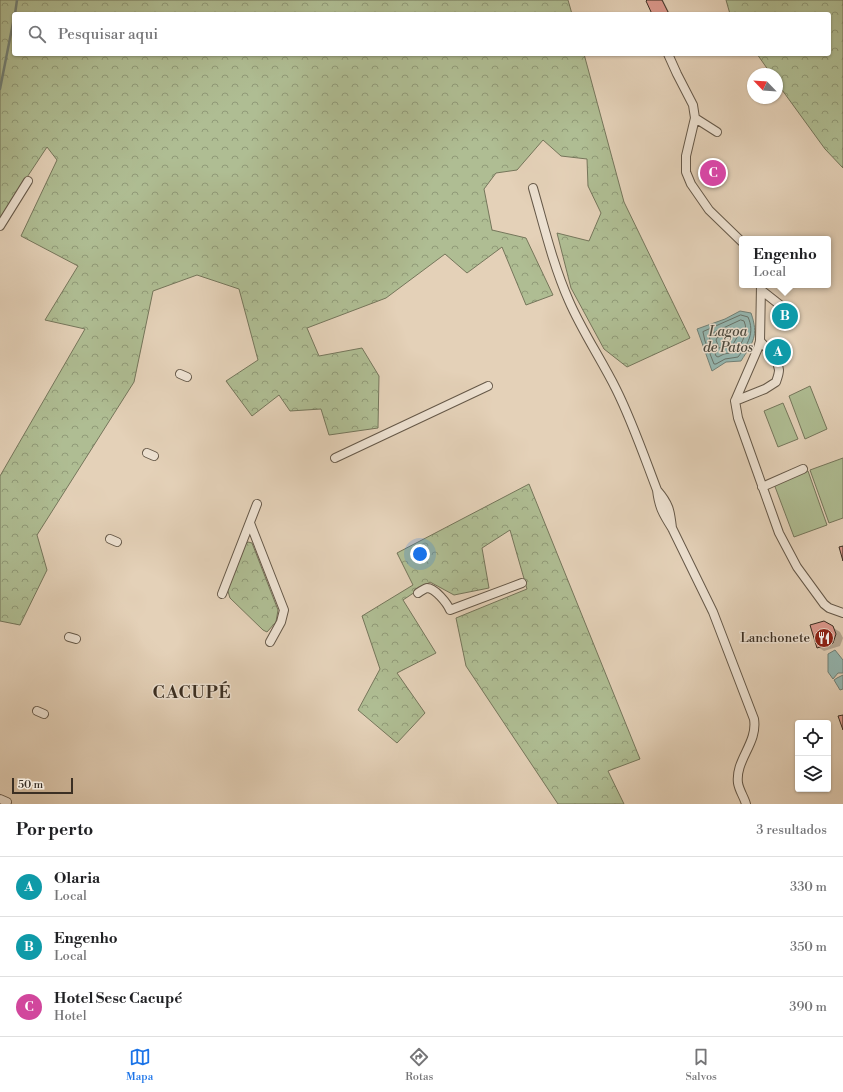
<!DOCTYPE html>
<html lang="pt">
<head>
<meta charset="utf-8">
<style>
	body { margin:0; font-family:"Libre Bodoni",serif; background:#f2f2f2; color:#202124 }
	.controls { position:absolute; right:12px; bottom:12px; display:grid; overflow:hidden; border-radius:4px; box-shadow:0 1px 3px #0004 }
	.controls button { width:36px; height:36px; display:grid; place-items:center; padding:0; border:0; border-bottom:1px solid #e0e0e0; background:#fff; color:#202124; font:20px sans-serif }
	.compass { position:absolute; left:747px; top:68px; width:36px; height:36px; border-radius:50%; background:#fff; box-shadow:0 1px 3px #0004; rotate:295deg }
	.scale { position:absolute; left:12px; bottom:10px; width:61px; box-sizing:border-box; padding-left:4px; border:2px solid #3b2f23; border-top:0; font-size:11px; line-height:14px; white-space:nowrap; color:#3b2f23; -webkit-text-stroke:3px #ede1d1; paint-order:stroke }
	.you { position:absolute; left:420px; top:554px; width:14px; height:14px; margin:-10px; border:3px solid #fff; border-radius:50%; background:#1a73e8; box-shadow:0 0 0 6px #1a73e833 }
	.badge { display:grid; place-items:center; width:26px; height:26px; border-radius:50%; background:#1a73e8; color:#fff; font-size:13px; font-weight:700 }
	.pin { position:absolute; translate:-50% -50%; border:2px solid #fff; box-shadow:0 1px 4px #0006 }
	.popup { position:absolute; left:739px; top:236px; width:92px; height:52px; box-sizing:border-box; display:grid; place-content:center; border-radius:4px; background:#fff; filter:drop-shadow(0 1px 3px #0005); font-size:13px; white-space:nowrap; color:#757577 }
	.popup b { font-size:15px; color:#202124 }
	.popup::after { content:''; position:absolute; left:50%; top:100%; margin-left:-8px; border:8px solid transparent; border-top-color:#fff }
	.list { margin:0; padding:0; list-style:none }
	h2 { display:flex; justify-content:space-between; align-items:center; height:52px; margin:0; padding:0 16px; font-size:17px }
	h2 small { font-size:13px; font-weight:400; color:#757577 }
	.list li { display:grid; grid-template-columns:26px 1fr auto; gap:12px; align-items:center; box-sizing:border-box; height:60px; padding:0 16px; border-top:1px solid #e0e0e0 }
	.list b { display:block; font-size:15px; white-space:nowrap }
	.list p { margin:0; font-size:13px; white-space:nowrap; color:#757577 }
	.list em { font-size:13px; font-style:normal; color:#757577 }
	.icon { flex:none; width:22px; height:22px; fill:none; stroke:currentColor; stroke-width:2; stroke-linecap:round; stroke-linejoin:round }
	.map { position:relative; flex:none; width:843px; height:804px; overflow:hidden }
	.search { position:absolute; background:#fff; box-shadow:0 1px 3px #0004; left:12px; right:12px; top:12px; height:44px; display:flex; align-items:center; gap:10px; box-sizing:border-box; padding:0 14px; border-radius:4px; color:#757577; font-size:15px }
	.sheet { height:232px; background:#fff }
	nav { display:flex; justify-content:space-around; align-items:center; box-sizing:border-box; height:56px; border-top:1px solid #e0e0e0; background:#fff; font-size:11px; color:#757577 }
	nav a { display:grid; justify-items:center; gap:2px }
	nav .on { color:#1a73e8 }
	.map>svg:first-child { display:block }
</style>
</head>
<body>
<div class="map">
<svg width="843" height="804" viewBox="0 0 843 804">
	<defs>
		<pattern id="forest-crowns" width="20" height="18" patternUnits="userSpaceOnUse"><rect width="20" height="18" fill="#afbd93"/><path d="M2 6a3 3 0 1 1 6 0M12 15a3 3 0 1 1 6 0" fill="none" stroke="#909a78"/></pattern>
	</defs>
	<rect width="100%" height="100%" fill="#e4d1b8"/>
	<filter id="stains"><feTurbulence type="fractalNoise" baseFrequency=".005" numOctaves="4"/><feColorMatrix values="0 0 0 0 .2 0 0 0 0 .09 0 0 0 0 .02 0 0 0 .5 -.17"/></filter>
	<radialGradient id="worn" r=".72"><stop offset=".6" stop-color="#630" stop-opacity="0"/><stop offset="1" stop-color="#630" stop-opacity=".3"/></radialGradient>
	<path fill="url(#forest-crowns)" stroke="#75765b" d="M0,0H568L572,14H14V54H584L624,202L690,338L627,367L604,349L571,288L557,233L589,241L601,213L588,186L587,159L561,156L543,140L517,170L496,173L484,189L492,230L526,238L553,295L526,305L502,247L467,273L445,254L386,298L307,328L319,356L362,348L379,376L378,428L329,435L321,409L290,411L279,395L252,416L226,381L258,360L239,289L197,275L153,291L134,382L37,535L47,570L20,625L0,621V476L85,329L45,320L78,266L21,236L57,160L47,147L0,218Z
		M726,0H843V168L825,149L777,83V74H771L757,54H829V14H730Z
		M529,484L640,759L608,771L624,804H558L466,666L456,618L527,589L510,530L482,548L489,588L454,595L430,582L403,600L436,653L397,673L425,713L397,743L358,710L380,669L362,616L413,585L397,553Z
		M248,542L252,543L278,610L276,622L267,632L263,630L230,598L227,588L245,544Z"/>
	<path fill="#afbd93" stroke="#75765b" d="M810,386L827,429L805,439L789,396Z
		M783,403L798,439L778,447L764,411Z
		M843,458V518L829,523L810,470Z
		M808,471L827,525L794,537L774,484Z"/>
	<path fill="#95b7b1" stroke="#718178" d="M740,311L751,313C759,336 753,342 741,361L726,362L712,371L697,329L725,319Z
		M835,650L843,660V673H838L833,679L828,672V654Z
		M843,675V689L840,690L834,680L837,678Z"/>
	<path fill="#0003" d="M649,0H663L670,14H653Z
		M788,306L792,309L797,326L788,328L783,326Z
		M776,345L780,348L789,357L783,363L779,361Z
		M824,622L840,632L843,638L840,646L824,651L818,647Z"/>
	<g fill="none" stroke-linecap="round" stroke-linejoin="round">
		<path stroke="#68736a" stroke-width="1" d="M741,315L748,317C755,333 748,344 738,357L725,359L716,364H714L705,341L703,332Z
			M741,320L744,321C749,332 742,342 736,352L724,354L718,357L716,356L710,340L709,335Z
			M737,329L739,330V334L732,346L719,348L716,340L717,338Z"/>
		<path stroke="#718178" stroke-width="2.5" d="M15,14L17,0
			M0,89L14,18"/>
	</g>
	<path fill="#dc998d" stroke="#3b2f23" d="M647,0H662L669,14H652L646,1Z
		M788,305L793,323L782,327L778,308Z
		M776,344L786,354L778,361L770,349Z
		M843,546V561L839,547Z
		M824,621L833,626L836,634L833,643L817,648L810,625Z
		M843,715V730L838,716Z"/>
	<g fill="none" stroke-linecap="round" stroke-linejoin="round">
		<defs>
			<path id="minor" d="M668,54L677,74L693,105L695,118L686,156V172L691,184L709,210L742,242
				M695,118L717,132
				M533,188C544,226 553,265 569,301C582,331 601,359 616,389C632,421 644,456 657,490C669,504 670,510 672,528
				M0,226L28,181
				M761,285L760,341L758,348L735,401L738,418L779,533L797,567L824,604L829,608L843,613
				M761,290L780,305
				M180,374L187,377
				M735,401L765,389L776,382C777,379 779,374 779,370C778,359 767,348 760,341
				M147,453L154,456
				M335,458L488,386
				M762,487L803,469
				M657,490C659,507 663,514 672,528L713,612L754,719C758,743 735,760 738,783C739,790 744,797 746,804
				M250,523L284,610L281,622L270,642
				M110,539L117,542
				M418,593C421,591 424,589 427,588C435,588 447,603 450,610L522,583
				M222,594L257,504
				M69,637L76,639
				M37,711L44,714
				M0,799L7,802"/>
		</defs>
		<use href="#minor" stroke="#655848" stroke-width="10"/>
		<use href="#minor" stroke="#ede1d1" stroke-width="8"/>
	</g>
	<defs>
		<symbol id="restaurant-disc" viewBox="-11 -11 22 22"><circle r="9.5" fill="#8f2418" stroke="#ede1d1"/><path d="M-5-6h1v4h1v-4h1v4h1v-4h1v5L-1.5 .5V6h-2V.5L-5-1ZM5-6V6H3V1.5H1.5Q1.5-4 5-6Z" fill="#fff"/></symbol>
	</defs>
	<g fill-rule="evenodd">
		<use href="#restaurant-disc" x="813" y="627" width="22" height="22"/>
	</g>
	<g text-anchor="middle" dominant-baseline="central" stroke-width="3" stroke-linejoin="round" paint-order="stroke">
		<g font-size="13" fill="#3b2f23" stroke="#ede1d1" text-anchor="end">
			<text x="810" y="638">Lanchonete</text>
		</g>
		<g font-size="14" font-style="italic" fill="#4d4a3f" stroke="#ede1d1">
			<text x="728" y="332">Lagoa<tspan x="728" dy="16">de Patos</tspan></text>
		</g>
		<g font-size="17" font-weight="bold" letter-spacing="1" fill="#3b2f23" stroke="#ede1d1">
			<text x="192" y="693">CACUPÉ</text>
		</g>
	</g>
	<rect width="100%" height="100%" filter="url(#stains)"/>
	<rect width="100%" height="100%" fill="url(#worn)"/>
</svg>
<div class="controls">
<button><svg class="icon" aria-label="locate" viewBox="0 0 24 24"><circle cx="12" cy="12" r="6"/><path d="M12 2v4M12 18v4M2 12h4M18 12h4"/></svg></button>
<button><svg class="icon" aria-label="layers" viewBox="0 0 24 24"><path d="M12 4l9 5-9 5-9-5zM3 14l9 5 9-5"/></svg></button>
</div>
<svg class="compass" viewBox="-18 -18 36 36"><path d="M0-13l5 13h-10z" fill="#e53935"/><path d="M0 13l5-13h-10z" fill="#757577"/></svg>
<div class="scale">50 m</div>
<div class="you"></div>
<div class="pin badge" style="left:778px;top:352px;background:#0f9aa8">A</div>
<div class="pin badge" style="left:785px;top:316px;background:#0f9aa8">B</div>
<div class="popup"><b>Engenho</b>Local</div>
<div class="pin badge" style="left:713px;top:173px;background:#d1479c">C</div>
<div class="search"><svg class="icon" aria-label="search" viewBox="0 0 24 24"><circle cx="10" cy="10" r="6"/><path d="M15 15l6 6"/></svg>Pesquisar aqui</div>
</div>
<section class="sheet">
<h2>Por perto<small>3 resultados</small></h2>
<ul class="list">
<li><span class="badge" style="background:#0f9aa8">A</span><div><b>Olaria</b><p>Local</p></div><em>330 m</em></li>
<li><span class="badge" style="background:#0f9aa8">B</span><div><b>Engenho</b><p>Local</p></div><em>350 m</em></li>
<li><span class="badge" style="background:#d1479c">C</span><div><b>Hotel Sesc Cacupé</b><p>Hotel</p></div><em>390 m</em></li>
</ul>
</section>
<nav>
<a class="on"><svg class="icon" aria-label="map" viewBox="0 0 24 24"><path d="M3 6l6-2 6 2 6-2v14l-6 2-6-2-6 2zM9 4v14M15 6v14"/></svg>Mapa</a>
<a><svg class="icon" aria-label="directions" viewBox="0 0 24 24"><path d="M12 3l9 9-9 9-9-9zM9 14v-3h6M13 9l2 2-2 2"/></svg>Rotas</a>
<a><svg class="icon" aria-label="saved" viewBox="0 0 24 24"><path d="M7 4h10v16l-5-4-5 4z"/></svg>Salvos</a>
</nav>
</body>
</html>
